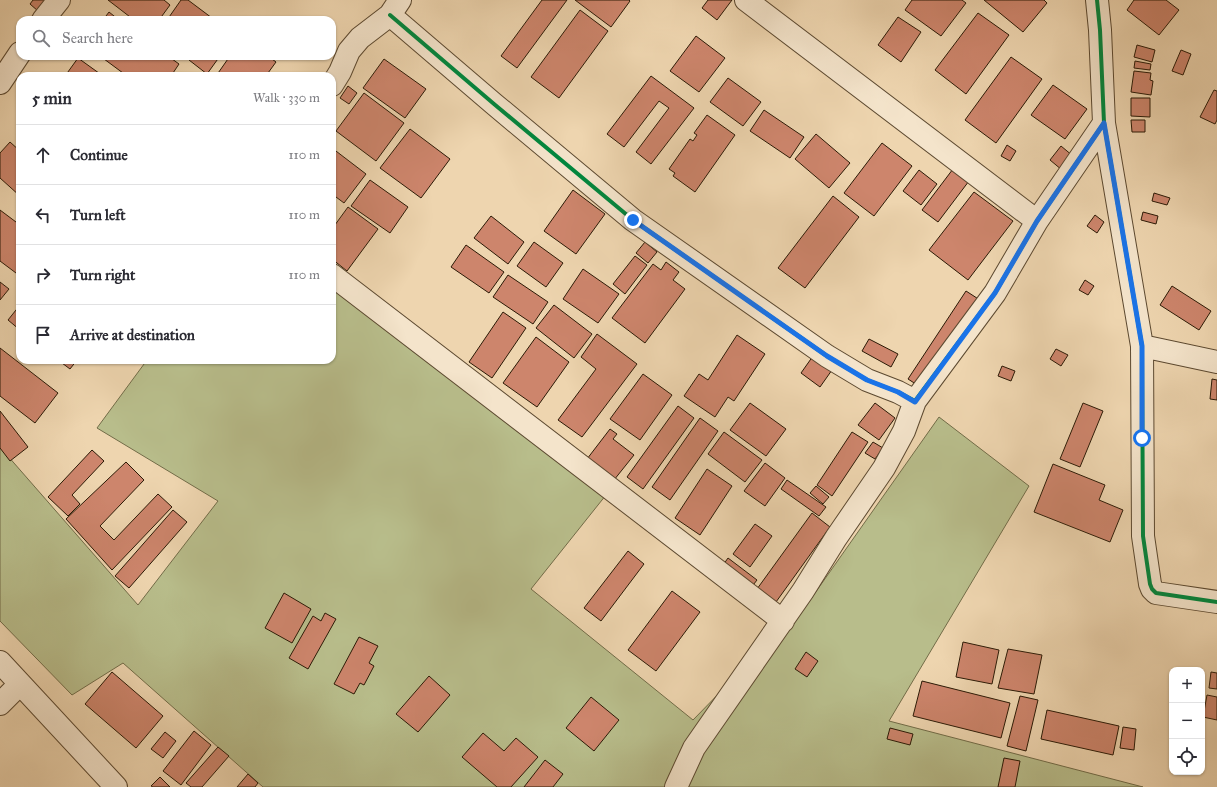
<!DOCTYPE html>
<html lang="en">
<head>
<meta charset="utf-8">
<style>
	body { margin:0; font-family:"IM FELL Great Primer",serif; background:#f2f2f3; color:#2b2b33 }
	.controls { position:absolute; right:12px; bottom:12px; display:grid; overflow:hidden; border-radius:8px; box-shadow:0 1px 3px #0004 }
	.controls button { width:36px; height:36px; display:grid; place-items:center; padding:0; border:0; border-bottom:1px solid #e1e1e2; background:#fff; color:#2b2b33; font:20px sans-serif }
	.stop { position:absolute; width:12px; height:12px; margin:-9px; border:3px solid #1a73e8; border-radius:50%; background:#fff }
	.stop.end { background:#1a73e8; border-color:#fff; box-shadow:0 1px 4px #0008 }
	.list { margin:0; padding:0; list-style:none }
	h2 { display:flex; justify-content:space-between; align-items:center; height:52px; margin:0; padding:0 16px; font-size:17px }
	h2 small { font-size:13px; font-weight:400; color:#7c7c81 }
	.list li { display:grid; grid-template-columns:26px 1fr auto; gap:12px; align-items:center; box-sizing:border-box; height:60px; padding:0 16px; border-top:1px solid #e1e1e2 }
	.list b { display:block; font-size:15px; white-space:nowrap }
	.list em { font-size:13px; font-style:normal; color:#7c7c81 }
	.icon { flex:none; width:22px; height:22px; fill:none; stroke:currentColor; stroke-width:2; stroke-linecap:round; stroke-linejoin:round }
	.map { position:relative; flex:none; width:1217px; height:787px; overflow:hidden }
	.search { position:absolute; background:#fff; box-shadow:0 1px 3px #0004; left:16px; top:16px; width:320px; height:44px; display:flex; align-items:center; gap:10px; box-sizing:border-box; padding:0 14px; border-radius:12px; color:#7c7c81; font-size:15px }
	.panel { position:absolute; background:#fff; box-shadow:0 1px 3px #0004; left:16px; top:72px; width:320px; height:292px; border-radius:12px }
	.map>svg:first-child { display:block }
</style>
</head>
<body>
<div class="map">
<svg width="1217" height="787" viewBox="0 0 1217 787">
	<rect width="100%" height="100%" fill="#eed5af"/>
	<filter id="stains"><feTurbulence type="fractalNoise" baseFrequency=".005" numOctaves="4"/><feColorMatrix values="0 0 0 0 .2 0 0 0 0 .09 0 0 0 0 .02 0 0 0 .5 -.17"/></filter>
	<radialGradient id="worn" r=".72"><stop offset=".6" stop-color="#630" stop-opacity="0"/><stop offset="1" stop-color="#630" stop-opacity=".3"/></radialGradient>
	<path fill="#b8bd8b" stroke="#726c48" d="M332,289L606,495L531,589L693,720L810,600L939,417L1029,486L889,721L1143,787H263L123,663L72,695L0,621V447L138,605L218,501L97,428L147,360H332Z"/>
	<path fill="#cd856c" stroke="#2b1a06" d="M33,0H44L46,2L38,11L30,4Z
		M108,0H164L170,5L159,20H134Z
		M181,0H188L212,18L211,20H167Z
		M542,0H567L517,68L501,56Z
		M575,0H629L630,1L611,27Z
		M708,0H732L717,20L702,8Z
		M912,0H962L966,3L941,36L905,10Z
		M984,0H1044L1047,3L1023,32Z
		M1134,0H1166L1179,10L1159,35L1127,10Z
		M580,10L608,31L559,98L531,77Z
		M109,12L119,20H103Z
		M978,13L1009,35L966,94L935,70Z
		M898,17L921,32L901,62L878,45Z
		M696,36L725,58L699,92L670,71Z
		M1137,45L1155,50L1152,62L1134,57Z
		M1181,50L1191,54L1183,75L1172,71Z
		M100,56H168L179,64L171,76H127Z
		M192,56H220L207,74L189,60Z
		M230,56H268L276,62L268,73L272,76H216Z
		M1011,57L1042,79L996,143L965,120Z
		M78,58L103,76H65Z
		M384,59L426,89L405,118L363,88Z
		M1135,61L1151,64L1150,70L1134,68Z
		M1134,71L1151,73L1150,80L1153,81L1151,95L1131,92Z
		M651,76L694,108L651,164L636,152L669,108L659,101L624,147L607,134Z
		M728,78L761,102L743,126L710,102Z
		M1053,85L1087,109L1065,139L1031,115Z
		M348,86L357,93L349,104L340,98Z
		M1214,90L1217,91V120L1215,124L1200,117Z
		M364,93L404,123L376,161L336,131Z
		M1131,98H1150V117L1131,116Z
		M764,110L804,137L790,158L750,131Z
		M707,115L735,135L695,192L673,176L675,173L669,169L690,139L693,141L697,135L694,133Z
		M1131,120H1145V132H1132Z
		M410,129L450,159L421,198L380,168Z
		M816,134L850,163L829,188L795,159Z
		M10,142L20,151V196L0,178V153Z
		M882,143L912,166L874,216L844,193Z
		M1007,145L1016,151L1010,161L1001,156Z
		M1061,146L1073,156L1062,170L1050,160Z
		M332,148L366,174L344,203L332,194Z
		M956,165L972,177L938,222L922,210Z
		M919,170L937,184L921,205L903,191Z
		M370,180L408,207L390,233L351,206Z
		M573,190L605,214L576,254L544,231Z
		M974,192L1013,221L968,280L929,250Z
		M1154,193L1170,198L1167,205L1152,201Z
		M833,196L859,217L805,288L778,268Z
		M348,207L378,229L347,271L332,259V229Z
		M0,210L20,225V276L0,261Z
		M1143,212L1158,216L1156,224L1141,220Z
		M1095,215L1104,222L1097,233L1087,226Z
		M491,216L524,242L508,264L474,238Z
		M534,242L563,263L546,287L517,266Z
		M645,242L657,252L648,263L636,253Z
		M466,245L504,272L489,293L451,267Z
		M635,256L647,265L625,294L613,284Z
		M666,262L679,272L673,280L685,289L645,343L612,318L653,264L661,270Z
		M583,269L619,294L598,323L563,299Z
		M508,275L548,302L533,324L493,297Z
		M1085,280L1094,286L1088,295L1079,290Z
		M0,282L9,289L0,300Z
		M1172,286L1211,311L1199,330L1160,305Z
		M966,291L983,302L925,390L908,379Z
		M20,305V330L8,320Z
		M554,305L592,334L574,358L536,328Z
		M503,312L526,328L492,378L469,362Z
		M597,334L637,364L582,437L558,420L596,369L581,357Z
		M737,335L765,354L734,401L728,397L715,417L684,396L699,374L708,380Z
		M536,337L569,362L537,407L503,383Z
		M869,339L898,354L891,367L862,351Z
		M0,348L58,393L35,423L0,396Z
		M1056,349L1068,355L1061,366L1050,359Z
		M813,356L832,370L820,387L801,373Z
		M58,360H77L70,369Z
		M1002,366L1015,371L1011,381L998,376Z
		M643,374L672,395L640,440L610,419Z
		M1212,379L1217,380V400L1210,399Z
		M750,403L786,429L766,456L730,430Z
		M875,403L895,418L879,440L858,425Z
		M1083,403L1103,411L1080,467L1060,459Z
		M678,406L694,418L643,489L627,477Z
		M0,411L28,447L10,461L0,448Z
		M700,418L718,431L670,500L652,487Z
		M610,429L617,434L613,439L634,455L614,480L587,459Z
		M724,432L762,460L745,482L708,454Z
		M852,432L868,442L832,496L817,485Z
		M873,442L883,448L875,459L865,453Z
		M92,450L104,461L72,495L80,504L68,516L48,497Z
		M126,462L144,480L100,526L114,540L158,494L172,507L112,570L66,519Z
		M765,463L785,478L765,506L744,491Z
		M1053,464L1105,485L1099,500L1123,510L1110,542L1034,512Z
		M707,469L732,486L700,535L675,518Z
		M787,480L826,507L819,516L781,489Z
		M816,486L829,497L823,504L810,493Z
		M173,510L187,522L129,588L115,576Z
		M812,513L830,527L776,602L757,589Z
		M755,524L772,536L750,567L733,554Z
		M628,551L644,564L601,621L584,608Z
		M728,558L757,580L750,589L721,568Z
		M672,591L700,612L656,671L628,650Z
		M284,593L311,609L292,643L265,628Z
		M325,613L336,619L308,669L289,658L313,616L321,621Z
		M359,637L378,646L369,663L374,666L364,685L360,683L354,694L334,684Z
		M963,642L999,650L992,684L956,677Z
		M1008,649L1042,655L1034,694L998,688Z
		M806,652L818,661L807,677L795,669Z
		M112,672L163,716L136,748L85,704Z
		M1211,672L1217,673V689L1209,688Z
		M429,676L450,695L418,732L396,714Z
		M922,681L1010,703L1001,738L913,716Z
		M1207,695L1217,697V720L1203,717Z
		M1020,696L1038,700L1026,751L1007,746Z
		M591,697L619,720L594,751L566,728Z
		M1047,710L1119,726L1113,755L1041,739Z
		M1123,727L1136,729L1134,750L1120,748Z
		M890,728L913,734L910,745L887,739Z
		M194,731L211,745L181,785L163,771Z
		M165,732L176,741L163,758L151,749Z
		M483,733L504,751L516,738L538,757L511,787H497L462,757Z
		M218,747L229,756L202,787H191L186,783Z
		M1004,758L1020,761L1015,787H998Z
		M545,760L563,774L553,787H524Z
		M248,774L258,783L255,787H237Z
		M160,777L170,787H153L151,786Z"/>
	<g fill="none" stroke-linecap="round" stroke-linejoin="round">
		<defs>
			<path id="street" d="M746,0L1037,221
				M1097,0L1100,30L1104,123L1142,346L1143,536L1150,584L1152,589L1156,593L1217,602
				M390,15L494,104L633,220L827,356L867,380L898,392L915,401L995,293L1037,221L1104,123
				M43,20L59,0
				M0,83L20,53
				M332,85L340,72L349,51L360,38L390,15L400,0
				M332,275L783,621
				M1142,346L1217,362
				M0,662L116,787
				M0,704L20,684
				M676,787L694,748L803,591L836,538L884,468L904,431L915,401"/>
		</defs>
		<use href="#street" stroke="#5c4930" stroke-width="24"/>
		<use href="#street" stroke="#f4e4cb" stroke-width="22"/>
		<defs>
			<path id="cycleway" d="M1097,0L1100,30L1104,123L1142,346L1143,536L1150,584L1152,589L1156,593L1217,602
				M390,15L494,104L633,220L827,356L867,380L898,392L915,401L995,293L1037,221L1104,123"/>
		</defs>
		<use href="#cycleway" stroke="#f4e4cb" stroke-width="6"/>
		<use href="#cycleway" stroke="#00873e" stroke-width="4"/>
	</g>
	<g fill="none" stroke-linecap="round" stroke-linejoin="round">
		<path stroke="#1a73e8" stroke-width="5" d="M633,220L827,356L867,380L898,392L915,402L995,293L1037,221L1104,123L1142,346V438"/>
	</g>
	<rect width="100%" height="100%" filter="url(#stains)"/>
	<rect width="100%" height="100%" fill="url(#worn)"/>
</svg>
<div class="controls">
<button>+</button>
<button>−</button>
<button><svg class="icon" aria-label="locate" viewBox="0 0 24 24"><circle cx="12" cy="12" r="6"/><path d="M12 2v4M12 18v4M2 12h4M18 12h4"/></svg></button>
</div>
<div class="stop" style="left:1142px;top:438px"></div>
<div class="stop end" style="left:633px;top:220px"></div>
<div class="search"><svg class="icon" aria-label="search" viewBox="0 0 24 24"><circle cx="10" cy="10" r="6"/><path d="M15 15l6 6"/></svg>Search here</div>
<section class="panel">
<h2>5 min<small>Walk · 330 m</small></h2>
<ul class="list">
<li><svg class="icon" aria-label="ahead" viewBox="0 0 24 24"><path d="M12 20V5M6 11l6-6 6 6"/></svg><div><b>Continue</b></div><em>110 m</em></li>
<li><svg class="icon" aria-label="left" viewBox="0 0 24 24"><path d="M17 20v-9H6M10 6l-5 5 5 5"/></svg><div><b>Turn left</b></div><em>110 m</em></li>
<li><svg class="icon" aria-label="right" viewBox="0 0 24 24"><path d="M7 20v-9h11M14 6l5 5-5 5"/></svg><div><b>Turn right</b></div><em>110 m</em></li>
<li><svg class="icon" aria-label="arrive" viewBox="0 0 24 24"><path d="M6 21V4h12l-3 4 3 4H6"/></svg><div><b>Arrive at destination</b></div></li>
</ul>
</section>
</div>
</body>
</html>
